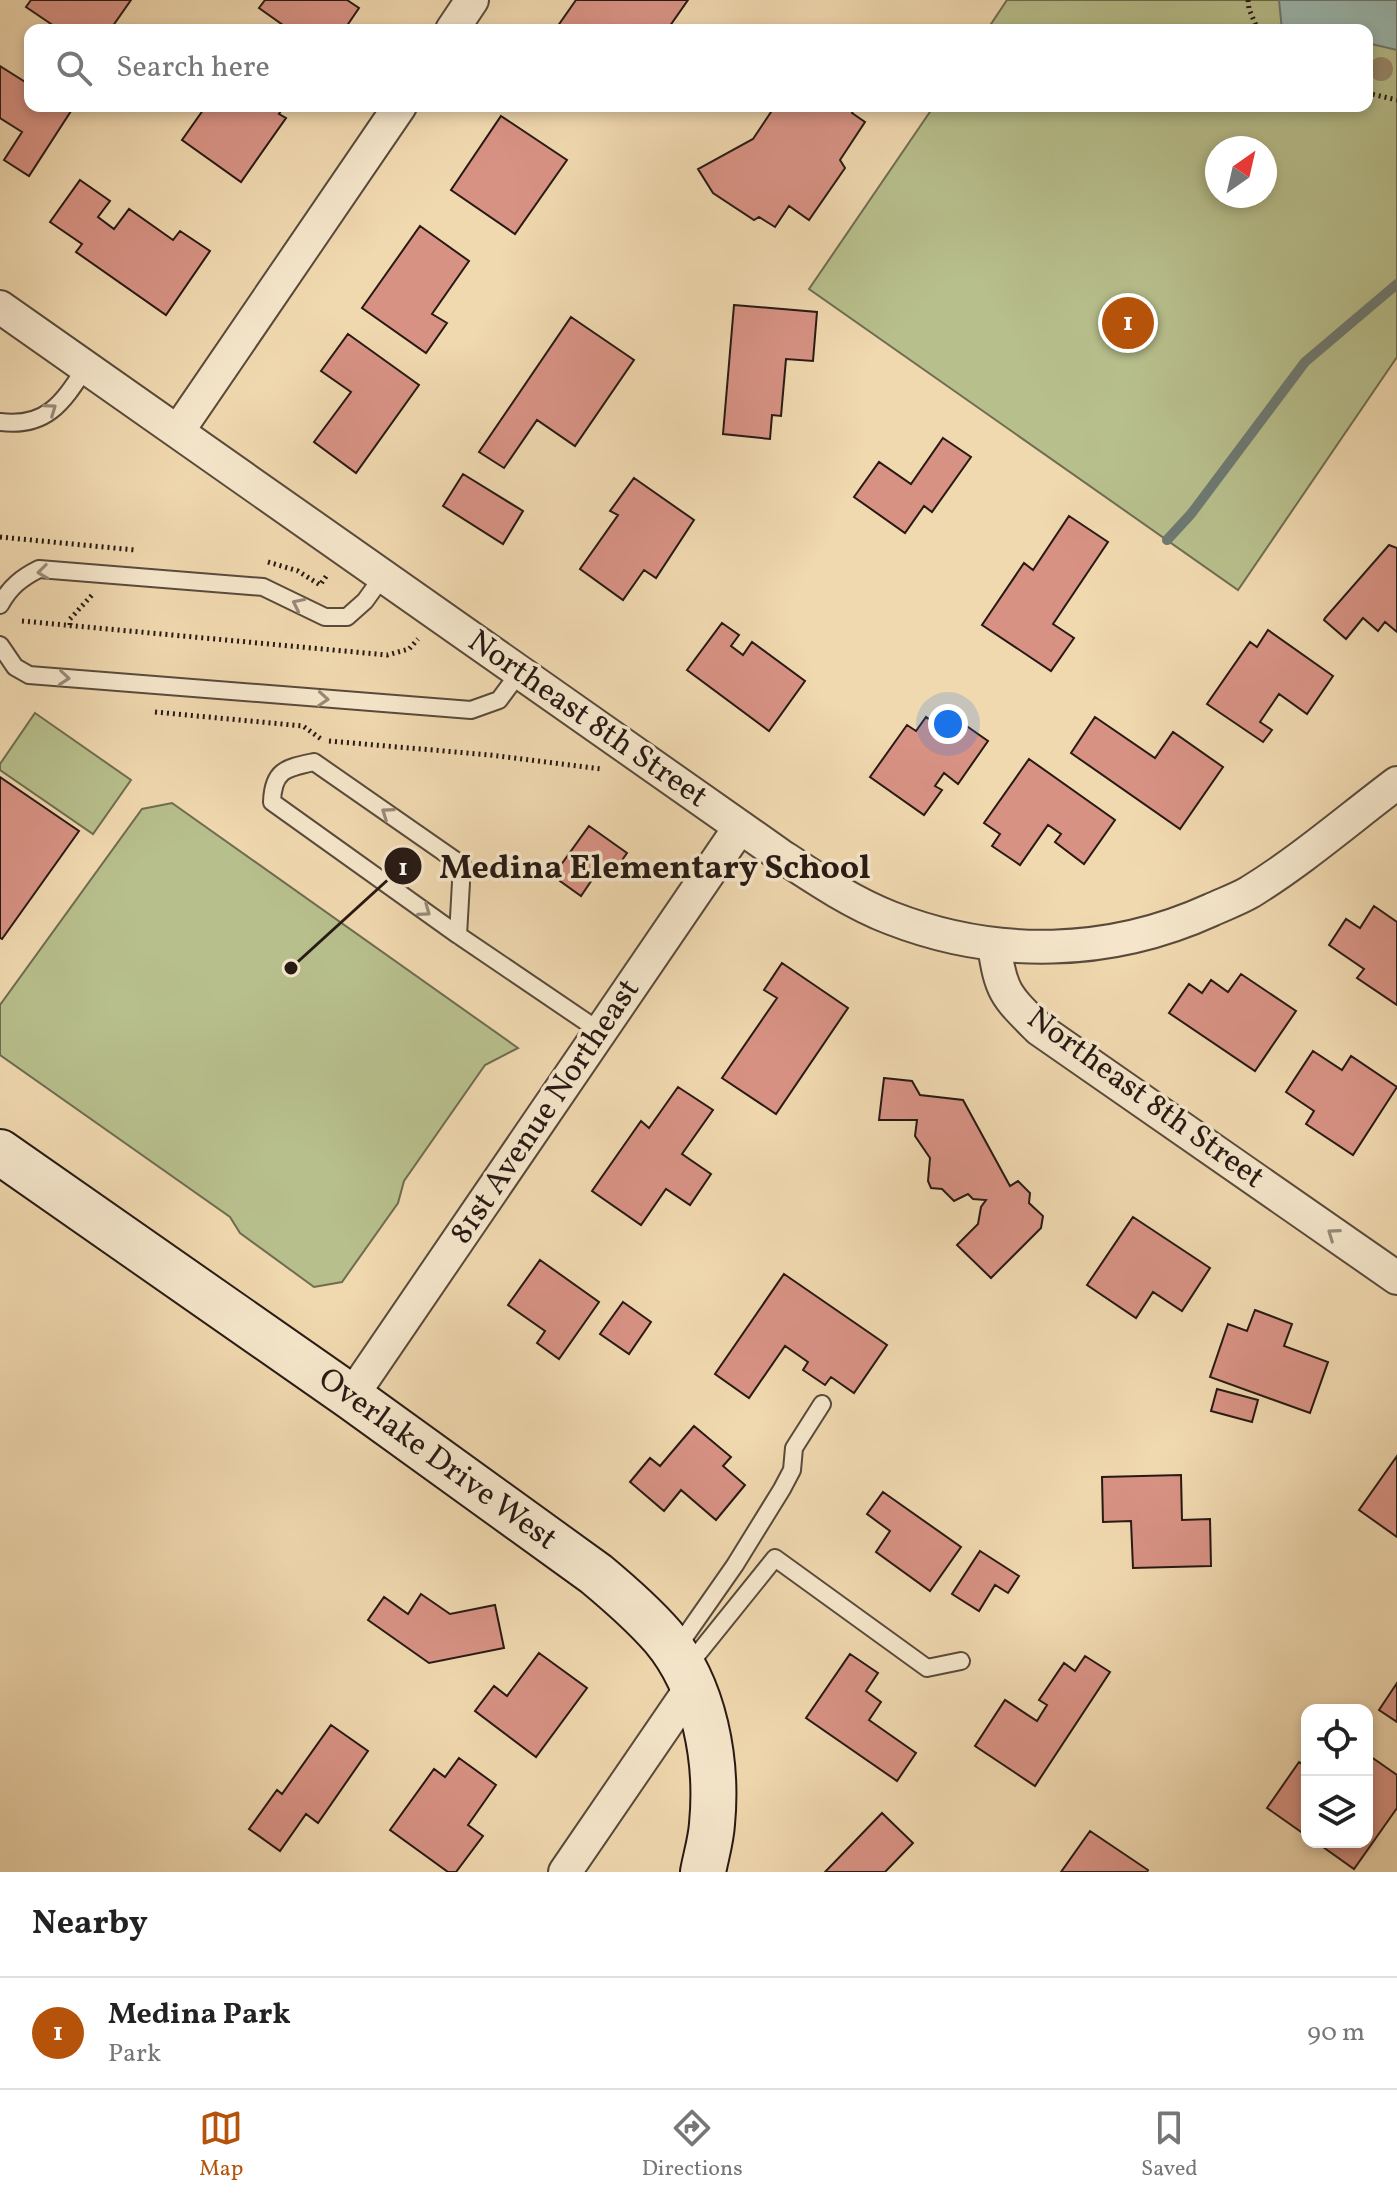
<!DOCTYPE html>
<html lang="en">
<head>
<meta charset="utf-8">
<style>
	body { margin:0; font-family:Vollkorn,serif; background:#f2f2f2; color:#222 }
	.controls { position:absolute; right:24px; bottom:24px; display:grid; overflow:hidden; border-radius:16px; box-shadow:0 4px 12px #0003 }
	.controls button { width:72px; height:72px; display:grid; place-items:center; padding:0; border:0; border-bottom:2px solid #e0e0e0; background:#fff; color:#222; font:40px sans-serif }
	.compass { position:absolute; left:1205px; top:136px; width:72px; height:72px; border-radius:50%; background:#fff; box-shadow:0 4px 12px #0003; rotate:34deg }
	.you { position:absolute; left:948px; top:724px; width:28px; height:28px; margin:-20px; border:6px solid #fff; border-radius:50%; background:#1a73e8; box-shadow:0 0 0 12px #1a73e833 }
	.badge { display:grid; place-items:center; width:52px; height:52px; border-radius:50%; background:#b45309; color:#fff; font-size:26px; font-weight:700 }
	.pin { position:absolute; translate:-50% -50%; border:4px solid #fff; box-shadow:0 2px 8px #0006 }
	.list { margin:0; padding:0; list-style:none }
	h2 { display:flex; justify-content:space-between; align-items:center; height:104px; margin:0; padding:0 32px; font-size:34px }
	h2 small { font-size:26px; font-weight:400; color:#767676 }
	.list li { display:grid; grid-template-columns:52px 1fr auto; gap:24px; align-items:center; box-sizing:border-box; height:112px; padding:0 32px; border-top:2px solid #e0e0e0 }
	.list b { display:block; font-size:30px; white-space:nowrap }
	.list p { margin:0; font-size:26px; white-space:nowrap; color:#767676 }
	.list em { font-size:26px; font-style:normal; color:#767676 }
	.icon { flex:none; width:44px; height:44px; fill:none; stroke:currentColor; stroke-width:2; stroke-linecap:round; stroke-linejoin:round }
	.map { position:relative; flex:none; width:1397px; height:1872px; overflow:hidden }
	.search { position:absolute; background:#fff; box-shadow:0 4px 12px #0003; left:24px; right:24px; top:24px; height:88px; display:flex; align-items:center; gap:20px; box-sizing:border-box; padding:0 28px; border-radius:16px; color:#767676; font-size:30px }
	.sheet { height:216px; background:#fff }
	nav { display:flex; justify-content:space-around; align-items:center; box-sizing:border-box; height:112px; border-top:2px solid #e0e0e0; background:#fff; font-size:22px; color:#767676 }
	nav a { display:grid; justify-items:center; gap:4px }
	nav .on { color:#b45309 }
	.map>svg:first-child { display:block }
</style>
</head>
<body>
<div class="map">
<svg width="1397" height="1872" viewBox="0 0 1397 1872">
	<rect width="100%" height="100%" fill="#f0d8af"/>
	<filter id="stains"><feTurbulence type="fractalNoise" baseFrequency=".0025" numOctaves="4"/><feColorMatrix values="0 0 0 0 .2 0 0 0 0 .09 0 0 0 0 .02 0 0 0 .5 -.17"/></filter>
	<radialGradient id="worn" r=".72"><stop offset=".6" stop-color="#630" stop-opacity="0"/><stop offset="1" stop-color="#630" stop-opacity=".3"/></radialGradient>
	<path fill="#b7bf8c" stroke="#6f6c50" stroke-width="2" fill-rule="evenodd" d="M1007,0H1397V357L1238,590L809,289L934,106H1367V30H987ZM1217,148H1265V196H1217Z
		M35,713L131,780L93,834L0,770V764Z
		M172,803L518,1048L485,1065L404,1181L398,1203L342,1282L314,1287L240,1233L230,1217L0,1055V1005L142,809Z"/>
	<path fill="#9bb9b1" stroke="#6d7972" stroke-width="2" d="M1279,0H1397V50L1367,43V30H1282Z"/>
	<g fill="none" stroke-linecap="round" stroke-linejoin="round">
		<path stroke="#6d7972" stroke-width="10" d="M1167,540L1191,514L1305,362L1397,284"/>
	</g>
	<path fill="#d89284" stroke="#271a14" stroke-width="2" d="M31,0H131L110,30H60L26,7Z
		M265,0H347L359,8L344,30H290L259,8Z
		M576,0H688L667,30H555Z
		M0,66L30,85V106H63L71,111L29,176L4,160L22,132L0,118Z
		M206,106H284L279,114L286,118L241,182L182,140Z
		M775,106H856L852,113L865,122L840,160L845,168L809,220L789,206L775,227L759,217L754,220L713,193L698,169L753,139Z
		M501,116L567,160L515,234L451,190Z
		M80,180L110,201L98,217L114,229L129,209L173,240L180,231L210,251L166,315L76,252L82,244L50,222Z
		M420,226L469,261L432,314L447,323L426,353L362,308Z
		M734,305L817,312L813,361L786,359L781,416L772,415L770,439L723,434Z
		M571,317L634,360L575,446L537,420L504,468L479,452Z
		M348,334L419,385L356,473L314,442L351,392L321,371Z
		M943,438L971,457L932,512L924,506L905,533L854,497L879,462L911,484Z
		M463,474L523,511L503,544L443,506Z
		M634,478L694,520L656,578L644,570L623,600L580,569L618,515L610,511Z
		M1069,516L1108,542L1053,624L1074,638L1051,671L982,625L1024,563L1033,570Z
		M1389,545L1397,548V632L1385,622L1378,631L1363,618L1346,639L1324,620L1325,618Z
		M722,623L739,635L731,646L743,655L752,642L805,681L769,731L687,670Z
		M1268,630L1333,676L1307,714L1279,694L1260,722L1272,730L1263,742L1207,704L1250,642L1257,647Z
		M948,713L988,741L958,784L944,773L935,786L942,790L924,815L870,777L907,725L916,731L926,717L938,726Z
		M1095,717L1155,758L1173,732L1223,767L1180,829L1071,753Z
		M1029,759L1115,820L1084,864L1055,842L1061,834L1048,825L1020,865L992,846L1000,834L984,823Z
		M0,777L79,831L2,939L0,938Z
		M589,826L627,853L611,876L600,868L581,896L553,876Z
		M1374,906L1397,922V1005L1357,978L1364,969L1329,945L1346,919L1360,928Z
		M782,963L848,1008L776,1114L722,1078L777,998L764,990Z
		M1241,974L1296,1011L1255,1071L1169,1013L1189,984L1202,993L1211,980L1228,992Z
		M1313,1051L1342,1070L1351,1056L1397,1087L1353,1155L1306,1124L1314,1111L1286,1092Z
		M884,1078L912,1081L920,1095L963,1100L1010,1186L1018,1181L1030,1193L1029,1203L1043,1216L1041,1228L991,1278L957,1245L978,1224L981,1207L986,1200L973,1199L968,1194L954,1201L942,1189L931,1188L928,1181L930,1158L915,1136L917,1120H879Z
		M678,1087L713,1110L682,1154L711,1174L690,1205L666,1189L641,1225L592,1191L641,1121L649,1128Z
		M1133,1217L1210,1268L1182,1311L1153,1292L1136,1318L1087,1285Z
		M540,1260L599,1302L559,1359L537,1343L545,1331L508,1305Z
		M784,1274L887,1345L854,1393L831,1377L825,1385L803,1370L808,1362L785,1346L749,1398L715,1374Z
		M623,1302L651,1322L629,1354L600,1334Z
		M1255,1310L1292,1324L1284,1346L1328,1362L1310,1413L1210,1377L1228,1324L1247,1331Z
		M1217,1389L1258,1400L1252,1422L1211,1411Z
		M694,1426L731,1457L723,1466L745,1485L716,1520L681,1490L664,1511L630,1482L650,1458L660,1466Z
		M1397,1456V1537L1359,1510Z
		M1181,1475L1182,1520L1210,1519L1211,1566L1133,1568L1131,1521L1103,1522L1102,1477Z
		M883,1492L961,1547L930,1591L876,1552L890,1531L867,1514Z
		M980,1551L1019,1576L1008,1593L995,1585L979,1611L952,1594Z
		M421,1594L450,1614L495,1605L504,1648L429,1663L368,1620L384,1597L408,1614Z
		M539,1653L587,1688L536,1757L475,1711L494,1686L507,1696Z
		M850,1654L878,1673L866,1691L881,1702L869,1720L916,1753L897,1781L806,1718Z
		M1085,1656L1110,1672L1035,1786L975,1746L1005,1700L1037,1721L1047,1705L1039,1700L1064,1663L1075,1671Z
		M1397,1683V1722L1379,1710Z
		M331,1725L368,1751L318,1823L306,1814L280,1851L249,1829L277,1790L282,1794Z
		M1367,1754L1397,1775V1808L1354,1869L1316,1842H1367Z
		M459,1758L496,1785L468,1825L483,1836L456,1872H448L390,1830L434,1769L445,1777Z
		M1299,1762L1307,1767V1836L1267,1808Z
		M882,1813L913,1843L885,1872H825Z
		M1090,1831L1148,1870L1147,1872H1061Z"/>
	<g fill="none" stroke-linecap="round" stroke-linejoin="round">
		<defs>
			<path id="lane" d="M0,422C47,428 63,402 86,367
				M0,605C10,587 21,578 39,569L263,587L325,617H347L365,601L383,576
				M0,645L15,667L29,675L471,710L499,700L519,673
				M458,935L462,865L314,762C286,768 273,770 272,802L458,935L601,1032
				M677,1648L735,1565L782,1489L792,1470L794,1448L822,1404
				M688,1666L775,1558L927,1668L961,1661"/>
			<path id="street" d="M452,30L472,0
				M0,307L780,855C815,878 852,903 891,918C996,959 1110,956 1211,910C1224,904 1238,899 1250,892C1302,860 1349,819 1397,783
				M178,431L400,106
				M994,945C1001,992 1005,995 1039,1029L1397,1278
				M351,1397L740,827
				M565,1872L693,1685"/>
			<path id="secondary" d="M0,1152L351,1397L596,1574C620,1594 643,1614 663,1637C705,1687 718,1761 712,1824C711,1840 706,1856 703,1872"/>
		</defs>
		<use href="#lane" stroke="#594a3b" stroke-width="20"/>
		<use href="#street" stroke="#594a3b" stroke-width="36"/>
		<use href="#secondary" stroke="#271a14" stroke-width="48"/>
		<path stroke="#271a14" stroke-width="5" stroke-dasharray="2 4" stroke-linecap="butt" d="M1248,0L1249,9L1258,30
			M1367,93L1397,100
			M0,537L135,550
			M268,562L298,571L320,585L327,575
			M22,621L387,655L409,649L418,639
			M70,625V619L92,595
			M155,712L303,726L321,739
			M329,741L490,755L601,769"/>
		<use href="#lane" stroke="#f5e6cb" stroke-width="16"/>
		<use href="#street" stroke="#f5e6cb" stroke-width="32"/>
		<use href="#secondary" stroke="#f5e6cb" stroke-width="44"/>
	</g>
	<circle fill="#998b6e" cx="1381" cy="69" r="12"/>
	<defs><path id="oneway-chevron" d="M-2-3.5L2.5 0L-2 3.5" fill="none" stroke-width="1.6" stroke-linecap="round" stroke-linejoin="round" transform="scale(2)"/></defs>
	<g stroke="#988a79">
		<use href="#oneway-chevron" transform="translate(51 409) rotate(-35)"/>
		<use href="#oneway-chevron" transform="translate(43 572) rotate(173)"/>
		<use href="#oneway-chevron" transform="translate(298 604) rotate(-154)"/>
		<use href="#oneway-chevron" transform="translate(64 678) rotate(5)"/>
		<use href="#oneway-chevron" transform="translate(323 699) rotate(4)"/>
		<use href="#oneway-chevron" transform="translate(387 813) rotate(-145)"/>
		<use href="#oneway-chevron" transform="translate(425 911) rotate(36)"/>
		<use href="#oneway-chevron" transform="translate(1333 1234) rotate(-145)"/>
	</g>
	<g text-anchor="middle" dominant-baseline="central" stroke-width="7" stroke-linejoin="round" paint-order="stroke">
		<g font-size="32" fill="#271a14" stroke="#f5e6cb">
			<text transform="translate(587 720) rotate(35)">Northeast 8th Street</text>
			<text transform="translate(1145 1099) rotate(36)">Northeast 8th Street</text>
			<text transform="translate(546 1112) rotate(-56)">81st Avenue Northeast</text>
			<text transform="translate(437 1460) rotate(36)">Overlake Drive West</text>
		</g>
	</g>
	<path fill="none" stroke="#271a14" stroke-width="3" d="M291 968L403 866"/>
	<g fill="#271a14" stroke="#f5e6cb" stroke-width="3">
		<circle cx="291" cy="968" r="8"/>
		<circle cx="403" cy="866" r="20"/>
	</g>
	<g font-size="24" text-anchor="middle" font-weight="bold" fill="#fff">
		<text x="403" y="875">1</text>
	</g>
	<g font-size="34" text-anchor="middle" font-weight="bold" fill="#271a14" stroke="#f5e6cb" stroke-width="7" stroke-linejoin="round" paint-order="stroke">
		<text x="655" y="878">Medina Elementary School</text>
	</g>
	<rect width="100%" height="100%" filter="url(#stains)"/>
	<rect width="100%" height="100%" fill="url(#worn)"/>
</svg>
<div class="controls">
<button><svg class="icon" aria-label="locate" viewBox="0 0 24 24"><circle cx="12" cy="12" r="6"/><path d="M12 2v4M12 18v4M2 12h4M18 12h4"/></svg></button>
<button><svg class="icon" aria-label="layers" viewBox="0 0 24 24"><path d="M12 4l9 5-9 5-9-5zM3 14l9 5 9-5"/></svg></button>
</div>
<svg class="compass" viewBox="-18 -18 36 36"><path d="M0-13l5 13h-10z" fill="#e53935"/><path d="M0 13l5-13h-10z" fill="#767676"/></svg>
<div class="you"></div>
<div class="pin badge" style="left:1128px;top:323px">1</div>
<div class="search"><svg class="icon" aria-label="search" viewBox="0 0 24 24"><circle cx="10" cy="10" r="6"/><path d="M15 15l6 6"/></svg>Search here</div>
</div>
<section class="sheet">
<h2>Nearby<small></small></h2>
<ul class="list">
<li><span class="badge">1</span><div><b>Medina Park</b><p>Park</p></div><em>90 m</em></li>
</ul>
</section>
<nav>
<a class="on"><svg class="icon" aria-label="map" viewBox="0 0 24 24"><path d="M3 6l6-2 6 2 6-2v14l-6 2-6-2-6 2zM9 4v14M15 6v14"/></svg>Map</a>
<a><svg class="icon" aria-label="directions" viewBox="0 0 24 24"><path d="M12 3l9 9-9 9-9-9zM9 14v-3h6M13 9l2 2-2 2"/></svg>Directions</a>
<a><svg class="icon" aria-label="saved" viewBox="0 0 24 24"><path d="M7 4h10v16l-5-4-5 4z"/></svg>Saved</a>
</nav>
</body>
</html>
